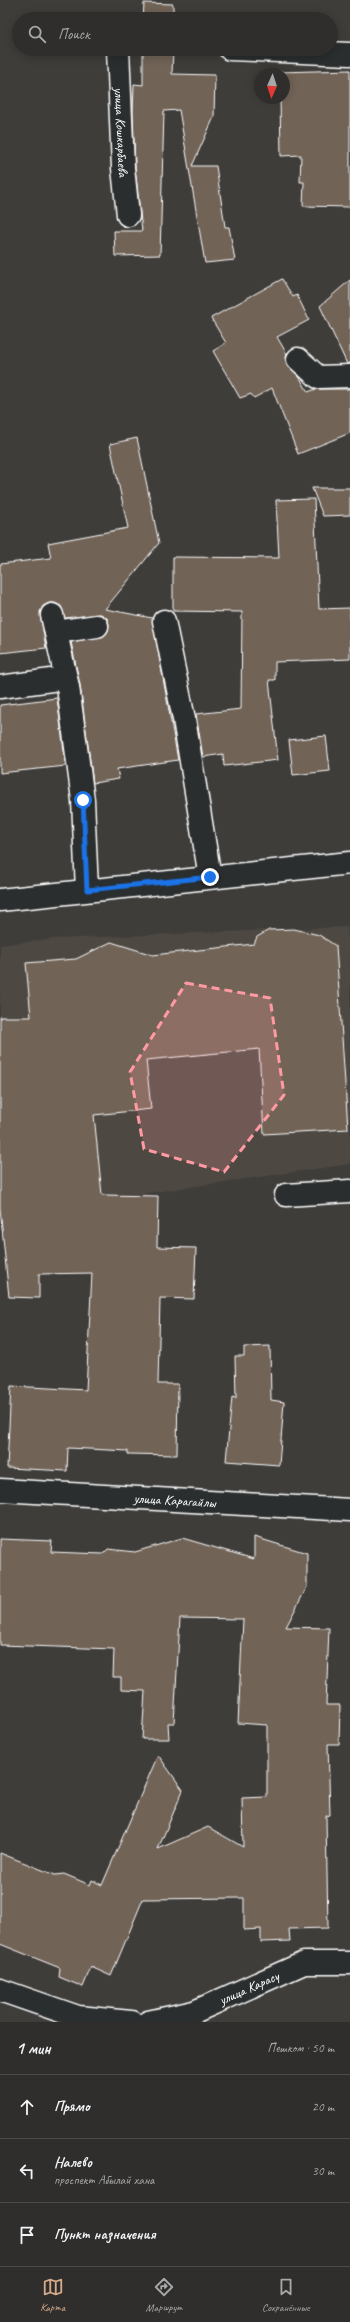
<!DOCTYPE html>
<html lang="ru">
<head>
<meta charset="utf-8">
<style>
	body { margin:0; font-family:Caveat,sans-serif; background:#3b3a38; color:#f1f3f6 }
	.compass { position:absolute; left:254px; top:68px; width:36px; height:36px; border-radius:50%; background:#2f2e2c; box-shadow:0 2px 10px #0003; rotate:183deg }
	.stop { position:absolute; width:12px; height:12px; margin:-9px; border:3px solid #1a73e8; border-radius:50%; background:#fff }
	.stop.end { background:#1a73e8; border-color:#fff; box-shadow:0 1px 4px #0008 }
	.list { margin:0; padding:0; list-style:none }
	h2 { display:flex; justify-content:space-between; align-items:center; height:52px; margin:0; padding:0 16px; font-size:17px }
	h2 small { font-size:13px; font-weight:400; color:#a7a8a9 }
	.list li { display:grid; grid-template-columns:26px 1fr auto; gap:12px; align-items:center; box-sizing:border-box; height:64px; padding:0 16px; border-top:1px solid #4a4a48 }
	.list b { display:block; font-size:15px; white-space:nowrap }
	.list p { margin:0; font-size:13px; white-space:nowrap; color:#a7a8a9 }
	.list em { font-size:13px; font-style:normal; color:#a7a8a9 }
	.icon { flex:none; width:22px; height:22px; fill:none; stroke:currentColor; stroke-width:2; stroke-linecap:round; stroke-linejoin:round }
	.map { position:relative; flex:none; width:350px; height:2022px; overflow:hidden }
	.search { position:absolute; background:#2f2e2c; box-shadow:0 2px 10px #0003; left:12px; right:12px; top:12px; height:44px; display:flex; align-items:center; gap:10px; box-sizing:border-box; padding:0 14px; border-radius:22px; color:#a7a8a9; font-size:15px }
	.sheet { height:244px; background:#2f2e2c }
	nav { display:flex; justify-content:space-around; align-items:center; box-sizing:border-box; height:56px; border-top:1px solid #4a4a48; background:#2f2e2c; font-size:11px; color:#a7a8a9 }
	nav a { display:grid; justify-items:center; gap:2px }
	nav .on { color:#d6ab8b }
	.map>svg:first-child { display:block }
</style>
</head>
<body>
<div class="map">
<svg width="350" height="2022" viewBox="0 0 350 2022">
	<rect width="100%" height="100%" fill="#3f3d3a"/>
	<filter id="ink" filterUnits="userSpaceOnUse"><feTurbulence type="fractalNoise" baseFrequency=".025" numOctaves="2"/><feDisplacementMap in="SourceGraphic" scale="8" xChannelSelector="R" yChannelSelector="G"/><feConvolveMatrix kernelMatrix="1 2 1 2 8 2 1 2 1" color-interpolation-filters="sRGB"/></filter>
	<g filter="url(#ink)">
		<path fill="#4e4843" d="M347,927L350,962V1164L0,1214V945L53,939Z"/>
		<path fill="#716357" stroke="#fff" d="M144,3L173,4V19H143Z
			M143,49H173L172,74L215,75L214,117L192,166H216L225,227H229L235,260L205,263L179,110L164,111L160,255L115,256L114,231H142L135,167L133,113L134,84L143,85Z
			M350,70V207L303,206L304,182H300L301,155L281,156L280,98H284V74H279V72Z
			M282,279L293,297L297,295L309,320L277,337L287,354L286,363L300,378L308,392L316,389H350V433L298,454L272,388L254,398L251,394L240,398L213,351L226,343L211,318Z
			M350,280V364H347L320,306Z
			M137,438L159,543L105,609L152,618L178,760L117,769L119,779L93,783L80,685L71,642L104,636L108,631L109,624L107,618L101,614L65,618L61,606L55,603H49L43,606L40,612L46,648L0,653V564L51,558L48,543L128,528L110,444Z
			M312,488H350V515L323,516Z
			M314,499L319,609L350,608V659L275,662V680H269L278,760L224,766L223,754L203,757L196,714L241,709L242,612L173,611V557L279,558L276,500Z
			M57,698L66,766L0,773V705Z
			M326,736L330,771L293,775L289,740Z
			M294,929L319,935L336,946L348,1129L264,1134L259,1049L146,1060L151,1109L94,1115L102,1195L158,1196L157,1247L196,1248L194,1299L160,1298L158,1384H178L177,1455L128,1454V1451L68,1448L67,1471L7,1468L11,1386L86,1390L92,1273L39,1274V1298L9,1297L0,1208V1017H31L26,963L76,959L111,942L153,955L254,944L257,937L269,930Z
			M270,1346L271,1400L284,1402L279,1465L226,1461L232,1397L236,1398L235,1356H244V1347Z
			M254,1537L307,1553V1587L286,1627L329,1628L326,1705H340L339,1744H328L330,1815L326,1816L328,1928L289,1929L290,1941L261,1942V1929L244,1930V1898L143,1899L111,1976L91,1967L83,1987L59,1977L60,1968L0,1944V1853L55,1875L64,1874L90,1885L92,1880L102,1885L158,1755L183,1790L158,1849L208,1827L243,1847L242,1798L267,1797V1725L238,1723L243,1619L180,1618L174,1723H168L169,1739H142L145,1691L121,1690V1677H113L114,1649L0,1645V1539L52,1541L51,1552L103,1554L108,1549L135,1552L182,1538L254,1559Z"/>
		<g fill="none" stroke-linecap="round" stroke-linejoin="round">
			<defs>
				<g id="minor">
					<path id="s1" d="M118,49L123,168L128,215"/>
					<path d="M230,49L350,54"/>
					<path d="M298,359L318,377L350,376"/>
					<path d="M52,615L68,687L83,800L87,890"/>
					<path d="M164,621L184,719L210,877"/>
					<path d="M56,632L97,626"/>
					<path d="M0,687L66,678"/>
					<path d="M286,1195L350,1191"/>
					<path id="s2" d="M0,1490L350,1510"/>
					<path d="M0,1990L78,2017L131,2022"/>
					<path id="s3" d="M148,2022L194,2012L304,1963H350"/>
				</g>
				<path id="secondary" d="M0,900L350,863"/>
			</defs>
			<use href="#minor" stroke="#fff" stroke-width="25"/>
			<use href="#secondary" stroke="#fff" stroke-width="25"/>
			<use href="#minor" stroke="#2a2d2e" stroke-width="22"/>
			<use href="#secondary" stroke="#2a2d2e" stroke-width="22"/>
		</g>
	</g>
	<g fill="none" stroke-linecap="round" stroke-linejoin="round" filter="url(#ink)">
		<path stroke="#1a73e8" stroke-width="5" d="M83,800L87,890L210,877"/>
	</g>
	<path fill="#ff9aa2" fill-opacity="0.2" stroke="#ff9aa2" stroke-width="3" stroke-dasharray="8 5" stroke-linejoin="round" d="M186,983L270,998L284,1095L224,1172L144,1149L130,1072Z"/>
	<g text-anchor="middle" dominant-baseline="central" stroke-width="3" stroke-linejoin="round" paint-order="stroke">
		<g font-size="14" fill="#fff" stroke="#2a2d2e">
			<text stroke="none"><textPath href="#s1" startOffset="83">улица Кошкарбаева</textPath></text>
			<text stroke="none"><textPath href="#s2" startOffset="175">улица Карагайлы</textPath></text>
			<text stroke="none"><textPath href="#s3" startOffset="107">улица Карасу</textPath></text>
		</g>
	</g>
</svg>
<svg class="compass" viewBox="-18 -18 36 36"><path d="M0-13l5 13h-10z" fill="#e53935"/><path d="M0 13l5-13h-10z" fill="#a7a8a9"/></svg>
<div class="stop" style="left:83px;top:800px"></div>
<div class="stop end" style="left:210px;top:877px"></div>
<div class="search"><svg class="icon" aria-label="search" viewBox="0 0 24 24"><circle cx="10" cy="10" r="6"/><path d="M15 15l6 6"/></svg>Поиск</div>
</div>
<section class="sheet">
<h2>1 мин<small>Пешком · 50 m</small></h2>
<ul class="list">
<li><svg class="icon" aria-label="ahead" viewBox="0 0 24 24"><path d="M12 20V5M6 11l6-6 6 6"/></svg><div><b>Прямо</b></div><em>20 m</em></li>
<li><svg class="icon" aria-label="left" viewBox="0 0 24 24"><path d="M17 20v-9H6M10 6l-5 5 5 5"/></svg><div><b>Налево</b><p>проспект Абылай хана</p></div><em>30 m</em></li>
<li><svg class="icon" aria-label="arrive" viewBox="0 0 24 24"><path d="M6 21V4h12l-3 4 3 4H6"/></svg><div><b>Пункт назначения</b></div></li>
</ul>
</section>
<nav>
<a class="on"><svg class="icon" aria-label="map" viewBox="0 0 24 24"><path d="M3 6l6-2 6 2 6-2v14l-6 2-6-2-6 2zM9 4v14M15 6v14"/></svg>Карта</a>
<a><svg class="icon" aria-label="directions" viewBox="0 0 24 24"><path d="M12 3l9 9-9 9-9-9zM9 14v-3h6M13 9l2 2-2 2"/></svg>Маршрут</a>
<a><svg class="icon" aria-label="saved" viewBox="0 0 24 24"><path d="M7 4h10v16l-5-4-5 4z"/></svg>Сохранённые</a>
</nav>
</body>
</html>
